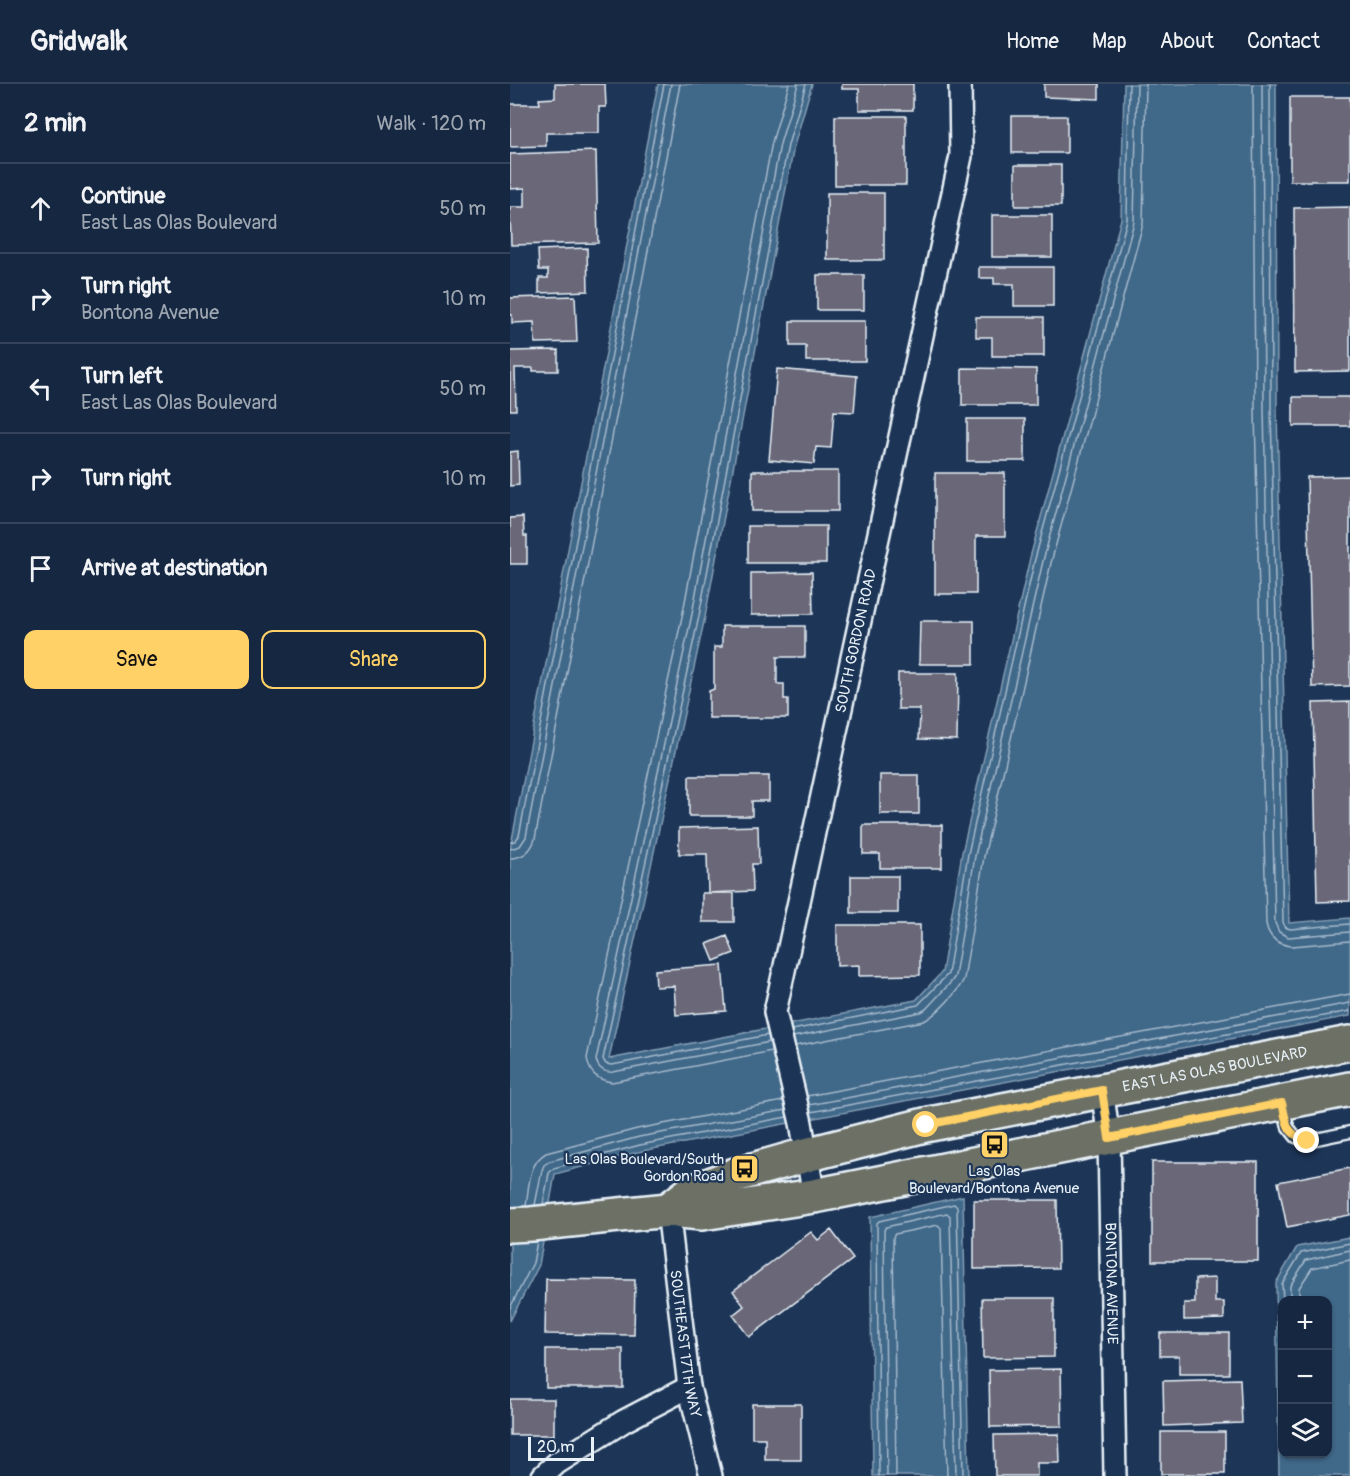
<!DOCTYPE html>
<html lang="en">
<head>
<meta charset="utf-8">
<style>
	body { margin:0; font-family:Pangolin,sans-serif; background:#1f3048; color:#f1f3f6 }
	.controls { position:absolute; right:18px; bottom:18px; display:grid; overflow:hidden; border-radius:12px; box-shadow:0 2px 4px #0004 }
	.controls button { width:54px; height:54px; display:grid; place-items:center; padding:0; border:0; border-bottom:2px solid #35445a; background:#162841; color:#f1f3f6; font:30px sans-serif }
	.scale { position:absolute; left:18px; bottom:15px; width:66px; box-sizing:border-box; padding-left:6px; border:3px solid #e8f1f8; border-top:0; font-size:16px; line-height:21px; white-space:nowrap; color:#e8f1f8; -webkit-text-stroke:4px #1d3557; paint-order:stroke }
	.stop { position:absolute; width:18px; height:18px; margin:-14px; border:4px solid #ffd166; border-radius:50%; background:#fff }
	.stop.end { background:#ffd166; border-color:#fff; box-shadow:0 2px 6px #0008 }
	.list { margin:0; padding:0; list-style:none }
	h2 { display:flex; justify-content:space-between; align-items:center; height:78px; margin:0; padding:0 24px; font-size:26px }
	h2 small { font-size:20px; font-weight:400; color:#9ea6b1 }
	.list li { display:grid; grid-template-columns:39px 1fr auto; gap:18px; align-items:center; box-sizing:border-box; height:90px; padding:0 24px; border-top:2px solid #35445a }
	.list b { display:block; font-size:22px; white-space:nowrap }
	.list p { margin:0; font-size:20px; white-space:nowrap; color:#9ea6b1 }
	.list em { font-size:20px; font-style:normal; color:#9ea6b1 }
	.actions { display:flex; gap:12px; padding:18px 24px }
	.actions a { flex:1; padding:14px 0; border:2px solid #ffd166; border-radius:12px; text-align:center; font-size:21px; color:#ffd166 }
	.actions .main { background:#ffd166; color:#111 }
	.icon { flex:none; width:33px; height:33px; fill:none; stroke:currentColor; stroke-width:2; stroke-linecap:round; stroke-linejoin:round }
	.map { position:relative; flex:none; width:840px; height:1392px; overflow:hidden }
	header { display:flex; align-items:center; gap:36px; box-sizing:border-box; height:84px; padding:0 30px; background:#162841; border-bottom:2px solid #35445a }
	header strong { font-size:28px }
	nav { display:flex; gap:33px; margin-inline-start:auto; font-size:21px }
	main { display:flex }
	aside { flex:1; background:#162841 }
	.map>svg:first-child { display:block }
</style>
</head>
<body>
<header>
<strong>Gridwalk</strong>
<nav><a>Home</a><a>Map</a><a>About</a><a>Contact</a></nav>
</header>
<main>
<aside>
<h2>2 min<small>Walk · 120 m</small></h2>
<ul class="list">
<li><svg class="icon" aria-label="ahead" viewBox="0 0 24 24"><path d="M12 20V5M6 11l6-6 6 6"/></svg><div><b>Continue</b><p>East Las Olas Boulevard</p></div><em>50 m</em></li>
<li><svg class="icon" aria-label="right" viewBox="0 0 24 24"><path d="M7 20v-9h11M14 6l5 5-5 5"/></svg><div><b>Turn right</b><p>Bontona Avenue</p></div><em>10 m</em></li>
<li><svg class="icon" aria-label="left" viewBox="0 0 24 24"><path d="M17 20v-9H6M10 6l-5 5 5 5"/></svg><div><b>Turn left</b><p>East Las Olas Boulevard</p></div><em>50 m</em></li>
<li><svg class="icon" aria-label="right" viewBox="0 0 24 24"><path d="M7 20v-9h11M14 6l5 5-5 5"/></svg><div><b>Turn right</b></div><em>10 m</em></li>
<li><svg class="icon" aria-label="arrive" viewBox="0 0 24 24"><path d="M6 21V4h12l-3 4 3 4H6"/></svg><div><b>Arrive at destination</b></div></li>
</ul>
<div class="actions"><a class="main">Save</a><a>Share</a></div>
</aside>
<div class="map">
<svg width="840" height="1392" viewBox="0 0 840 1392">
	<rect width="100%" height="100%" fill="#1d3557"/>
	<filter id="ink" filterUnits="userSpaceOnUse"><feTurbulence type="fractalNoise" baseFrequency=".0167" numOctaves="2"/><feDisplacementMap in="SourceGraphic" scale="12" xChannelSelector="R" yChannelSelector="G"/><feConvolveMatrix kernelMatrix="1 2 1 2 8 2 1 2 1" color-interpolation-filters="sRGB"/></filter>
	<g filter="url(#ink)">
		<path fill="#416789" stroke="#849eb5" stroke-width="1.5" fill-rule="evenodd" d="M148,0H302L284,62L195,533L99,975L406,916L432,888L452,769L520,474L611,135L614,0H766L767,326L779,839L840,834V932L132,1067L45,1090L29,1181L0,1237V766Z
			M453,1112L459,1392H363L360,1133Z
			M840,1153V1392H769L766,1199L787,1163ZM772,1216H818V1370H772Z"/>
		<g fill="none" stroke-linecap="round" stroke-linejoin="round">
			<path stroke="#a5bacc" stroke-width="1.5" d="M743,0L745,327L756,840C759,854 768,861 782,862L840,857
				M752,0L754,326L765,839L769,848L778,853L840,848
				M760,0L761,326L773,838L775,843L780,845L840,840
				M0,758L5,757L9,752L154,0
				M0,765L10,762L16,753L161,0
				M0,774C13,774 21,767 25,755L170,0
				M282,946L408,921L438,890L458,770L525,475L617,136L619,0
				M258,951L102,981L96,980L93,975L189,532L278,61L296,0
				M283,953L411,928L416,925L442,897L445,892L465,772L533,477L624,138L627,0
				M260,958L103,988C94,989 88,984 86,976L182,530L270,60L288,0
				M285,962L414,937C426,931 448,908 454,895L474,773L541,479L633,140L636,0
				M262,967L102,998C87,996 79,989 77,974L173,528L262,58L279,0
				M297,1012L840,910
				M299,1021L840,919
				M301,1028L840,927
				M25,1121L32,1086L34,1081L40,1077L129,1053L276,1026
				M33,1121L39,1089L44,1084L130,1061L277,1033
				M16,1122C19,1104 18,1079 36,1069L127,1045L273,1017
				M773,1216L772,1200L791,1169L840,1159
				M780,1216V1202L796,1176L840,1166
				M789,1216V1204L802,1184L840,1176
				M0,1224L23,1179L27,1157
				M369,1392L367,1139L369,1137L444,1120L447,1123L453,1392
				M377,1392L374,1146L376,1143L437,1129L440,1132L446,1392
				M386,1392L383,1153L385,1150L428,1141L431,1144L437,1392"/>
		</g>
		<path fill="#6b6778" stroke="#e8f1f8" stroke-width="1.5" d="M45,0H95L96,23H89V49H36V62L0,63V20H30L29,15L45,14Z
			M332,0H403V26H349V5H332Z
			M534,0H589V15L534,13Z
			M780,13H840V97H780Z
			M325,32H396V101H325Z
			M502,32H557V69H502Z
			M86,67L88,159L1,161L0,123H15V104L0,105V70Z
			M505,81H551V122H505Z
			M317,109H374V176H317Z
			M840,123V287L785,288L784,124Z
			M482,131H542V173H482Z
			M77,164L78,207L29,209V194H38V186H29L28,166Z
			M469,183H543V222H504V200H484V194H469Z
			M307,191H354V226H307Z
			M65,212L67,258L25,259L24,238L2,239V231H0V214Z
			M466,233H534V272H482V253H466Z
			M280,237H355V277H296V262H280Z
			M48,266V287H23V284H5L6,326H0V267Z
			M452,284L526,285V321H452Z
			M267,285L347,292L344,328L324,327L321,364L306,363L304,380L259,376Z
			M783,313H840V342H783Z
			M457,335H515V377H457Z
			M8,367L9,401L0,402V368Z
			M242,387H328V427H242Z
			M425,389H495V452H466V510H425Z
			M840,392V602L802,603L797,393Z
			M13,433L14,452H17V480H0V434Z
			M238,442H316V479H238Z
			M302,488L303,530L241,531V489Z
			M410,537H464V580H409Z
			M212,542H295V573H267V600H274V615H278V634H199V607L204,605V563H212Z
			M388,589H448L447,656L409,655L410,625H388Z
			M840,618V817L807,818L803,619Z
			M370,691H409V730H370Z
			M179,692H259V717H242V732H179Z
			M353,741H432V784H370V770H353Z
			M248,742L249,780H242L243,807L198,809L197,770H169V744Z
			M341,792H388V829H341Z
			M192,809H224V838H192Z
			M327,841H410V891L349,892V881L327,882Z
			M217,852L224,869L204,877L197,860Z
			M212,881L216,927L166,931L164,902L146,903L145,886Z
			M642,1078H748V1177H642Z
			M840,1084V1131L777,1143L768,1098Z
			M464,1116H547L548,1184L464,1185Z
			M321,1146L343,1175L239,1253L223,1231L234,1222L223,1207L301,1148L308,1156Z
			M705,1194V1218H714V1235L674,1236V1219H685V1195Z
			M36,1195L125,1196L124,1251L35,1250Z
			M472,1214H544V1273L473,1274Z
			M650,1249H719V1290H669V1272H650Z
			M36,1265H113V1304H36Z
			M551,1285L552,1342L480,1343L479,1286Z
			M730,1295L732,1339L654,1342L653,1297Z
			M0,1315H44V1351H0Z
			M242,1320H291V1376H255V1354H242Z
			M651,1348H715V1390H651Z
			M549,1350L550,1379H527V1392H485L484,1351Z"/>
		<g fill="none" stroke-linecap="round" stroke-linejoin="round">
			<defs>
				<path id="lane" d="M773,1022L778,1043L786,1053L797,1057L840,1048"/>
				<g id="street">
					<path id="s1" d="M592,1006L599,1054L605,1392"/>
					<path id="s2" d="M304,1112L291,1039L265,928L451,72L450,0"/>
					<path id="s3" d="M158,1126L179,1303L201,1392"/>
					<path d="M33,1392L47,1379L114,1337L179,1303"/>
				</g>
				<g id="primary">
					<path id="s4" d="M158,1126L180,1109L225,1091L296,1071L415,1041L840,959"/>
					<path d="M0,1141L21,1140L158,1126L192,1129L304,1112L840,1005"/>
				</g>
			</defs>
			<use href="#lane" stroke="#e8f1f8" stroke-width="15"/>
			<use href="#street" stroke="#e8f1f8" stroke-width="26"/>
			<use href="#primary" stroke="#e8f1f8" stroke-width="38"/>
			<use href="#lane" stroke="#1d3557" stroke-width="10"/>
			<use href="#street" stroke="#1d3557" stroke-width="21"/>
			<use href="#primary" stroke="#6c7065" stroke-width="33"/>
		</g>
	</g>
	<g fill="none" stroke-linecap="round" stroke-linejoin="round" filter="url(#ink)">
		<path stroke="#ffd166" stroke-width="8" d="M416,1041L592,1006L599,1054L772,1019C777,1039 775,1049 797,1057"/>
	</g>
	<defs>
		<symbol id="bus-square" viewBox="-11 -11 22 22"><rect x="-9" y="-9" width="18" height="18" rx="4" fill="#ffd166" stroke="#1d3557"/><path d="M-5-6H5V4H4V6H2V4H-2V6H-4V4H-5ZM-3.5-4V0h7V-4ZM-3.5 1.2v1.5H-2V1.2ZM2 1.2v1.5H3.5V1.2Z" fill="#111"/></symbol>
	</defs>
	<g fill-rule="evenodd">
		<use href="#bus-square" x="468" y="1044" width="33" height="33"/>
		<use href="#bus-square" x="218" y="1068" width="33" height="33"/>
	</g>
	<g text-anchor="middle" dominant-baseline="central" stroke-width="4.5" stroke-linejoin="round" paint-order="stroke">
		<g font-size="15" fill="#e8f1f8" stroke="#1d3557">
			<text stroke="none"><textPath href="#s2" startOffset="568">SOUTH GORDON ROAD</textPath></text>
			<text stroke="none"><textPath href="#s4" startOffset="568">EAST LAS OLAS BOULEVARD</textPath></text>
			<text stroke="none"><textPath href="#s1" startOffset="194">BONTONA AVENUE</textPath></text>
			<text stroke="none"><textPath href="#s3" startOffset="135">SOUTHEAST 17TH WAY</textPath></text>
		</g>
		<g font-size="15" fill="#e8f1f8" stroke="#1d3557" text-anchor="end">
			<text x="214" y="1075">Las Olas Boulevard/South<tspan x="214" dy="17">Gordon Road</tspan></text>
			<text x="484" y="1087" text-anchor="middle">Las Olas<tspan x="484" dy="17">Boulevard/Bontona Avenue</tspan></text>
		</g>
	</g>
</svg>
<div class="controls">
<button>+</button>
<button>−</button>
<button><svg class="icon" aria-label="layers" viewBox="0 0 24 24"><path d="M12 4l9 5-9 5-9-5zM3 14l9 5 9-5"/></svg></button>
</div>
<div class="scale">20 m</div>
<div class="stop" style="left:416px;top:1041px"></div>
<div class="stop end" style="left:797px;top:1057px"></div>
</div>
</main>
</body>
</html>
